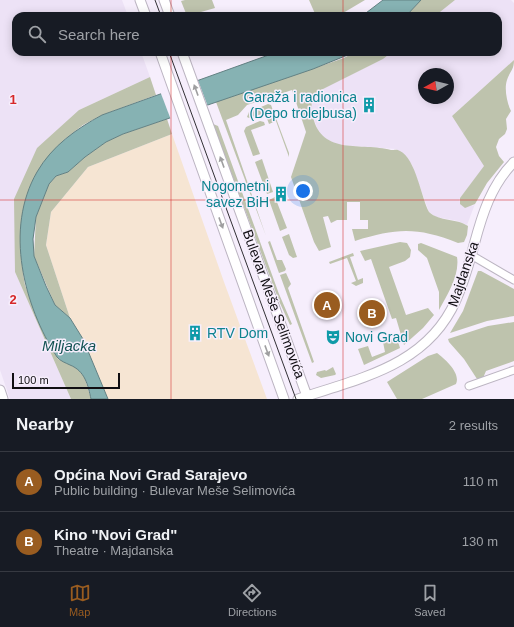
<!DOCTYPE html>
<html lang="en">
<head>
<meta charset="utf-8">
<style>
	body { margin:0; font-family:Arial,sans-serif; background:#242831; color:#f1f3f6 }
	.compass { position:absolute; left:418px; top:68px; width:36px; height:36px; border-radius:50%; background:#171b24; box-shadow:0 2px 10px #0003; rotate:262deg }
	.scale { position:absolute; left:12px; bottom:10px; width:108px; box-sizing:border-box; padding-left:4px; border:2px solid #100e12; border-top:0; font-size:11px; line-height:14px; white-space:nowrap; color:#100e12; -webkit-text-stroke:3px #f6eefc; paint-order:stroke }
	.you { position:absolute; left:303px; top:191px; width:14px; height:14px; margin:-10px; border:3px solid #fff; border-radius:50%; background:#1a73e8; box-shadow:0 0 0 6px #1a73e833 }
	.badge { display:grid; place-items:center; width:26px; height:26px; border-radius:50%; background:#995c20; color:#fff; font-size:13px; font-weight:700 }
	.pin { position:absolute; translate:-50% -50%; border:2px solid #fff; box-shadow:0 1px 4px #0006 }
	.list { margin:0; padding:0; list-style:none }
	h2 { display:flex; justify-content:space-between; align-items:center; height:52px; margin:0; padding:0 16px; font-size:17px }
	h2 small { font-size:13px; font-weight:400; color:#9ea1a6 }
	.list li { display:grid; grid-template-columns:26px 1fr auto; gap:12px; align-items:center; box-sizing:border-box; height:60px; padding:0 16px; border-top:1px solid #363941 }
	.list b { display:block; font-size:15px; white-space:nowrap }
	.list p { margin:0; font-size:13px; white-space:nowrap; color:#9ea1a6 }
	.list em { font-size:13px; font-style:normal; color:#9ea1a6 }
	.icon { flex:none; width:22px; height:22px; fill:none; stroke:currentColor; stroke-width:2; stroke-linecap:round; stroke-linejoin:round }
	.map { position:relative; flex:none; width:514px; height:399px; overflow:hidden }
	.search { position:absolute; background:#171b24; box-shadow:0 2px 10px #0003; left:12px; right:12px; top:12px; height:44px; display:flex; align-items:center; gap:10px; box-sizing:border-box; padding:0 14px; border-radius:12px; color:#9ea1a6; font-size:15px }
	.sheet { height:172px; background:#171b24 }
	nav { display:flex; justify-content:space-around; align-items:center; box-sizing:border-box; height:56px; border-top:1px solid #363941; background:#171b24; font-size:11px; color:#9ea1a6 }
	nav a { display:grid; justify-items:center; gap:2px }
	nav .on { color:#995c20 }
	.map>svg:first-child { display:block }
</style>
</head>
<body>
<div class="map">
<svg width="514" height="399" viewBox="0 0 514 399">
	<rect width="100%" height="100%" fill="#f6eefc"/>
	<path fill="#f6e5d3" d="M172,134L224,282L267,399H108L83,339L70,318L46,245L51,212L88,167Z"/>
	<path fill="#ede2f6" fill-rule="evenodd" d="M0,0H122L128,16H16V52H141L150,77L79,110L15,272L71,399H10L0,370Z
		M455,0H511L514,3V60L452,116L485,166L460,198L459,201L473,206L475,204L467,225L458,221L436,217L429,212L412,165L396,149L339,145L330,142L319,133L310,109L312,99L317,91L383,59L392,52H498V16H435ZM424,74H448V98H424Z"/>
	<path fill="#bec3ad" d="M185,0H212L215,8L187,16L181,1Z
		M309,0H365L338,16H316Z
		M421,0H455L435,16H406Z
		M355,52H392L383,59L317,92C311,101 310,107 313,117C322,156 362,142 391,150C395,150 397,149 400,151C416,159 421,197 429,212C440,222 456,218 468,226L467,235L464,242L458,243C417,227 397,228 355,241L352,229H368V220H360V202H347V220H337L331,223L328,216L323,217L331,247L319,251L314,242L291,177L306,132L292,90L247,105L238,115L226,120L266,236L216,102L344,58Z
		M514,60C514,70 510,71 507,80C504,89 507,103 511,111L506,119L507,129L505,134L499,139L496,147L499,156L504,162L487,183L475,204L465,208L460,204V198L484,166L452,116Z
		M150,77L156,95L102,115L83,125L65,139L49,156L37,173L30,188L23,273L25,285L37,316L58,359L76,367L84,375L91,399H71L15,272L14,199L37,148L79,110Z
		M268,104L271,105L289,153V157L276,121L269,124L265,113L249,118L247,117L249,112Z
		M167,119L172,134L88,167L51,212L46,245L70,318L55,305L34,256L36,217L49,184L56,176L68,172L85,157L106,142L123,134Z
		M260,121L264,122L265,125L251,130L260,154L253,156L244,131L246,127Z
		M213,124L218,126L279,294L292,324L290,325L279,301Z
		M262,159L273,192L267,194L255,162Z
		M275,197L287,228L280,231L269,200Z
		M289,234L297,257L293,258L289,255L282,237Z
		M270,241L277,260H282L286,269L285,271L279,273L268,242Z
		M400,242L407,243L411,250L410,257L405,261L389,267L406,315L428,308L434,315L423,328L404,345L396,318L392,319L371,259L365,261L360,251Z
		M421,243L457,257C460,275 447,295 439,310V292L427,258L418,250V244Z
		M353,253L354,256L350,257L358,280L363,278V283L356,286L351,283L356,281L347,258L330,264L329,262Z
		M478,271H481L514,289V316L487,321L450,333L463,311Z
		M286,273L291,284L288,288L314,362L312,363L280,275Z
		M514,322V361L486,371L483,378L477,379L464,359L449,342L448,339L488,326Z
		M397,338L400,348L364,365L358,349L368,346L372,357L385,352L383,342Z
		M437,353C445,359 461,373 456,384L422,399H397L387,382L428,356Z
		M333,367L336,374L335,375L321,378L316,375L317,372L325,370L326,371Z"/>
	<path fill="#86b2b3" stroke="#638183" d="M383,0H421L406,16H362Z
		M277,52H355L313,69L123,134L106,142L85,157L68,172L56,176L49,184L36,217L33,239L34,256L46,286L55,305L70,318L83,339L108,399H91C88,385 85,371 70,365C66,363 60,361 57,357C24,306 4,229 37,172C52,146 76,129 102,115Z"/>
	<path fill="#f6eefc" d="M197,78L208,107L171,120L160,91Z"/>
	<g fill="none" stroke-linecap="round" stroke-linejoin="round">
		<defs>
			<path id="street" d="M471,255L514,280
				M469,386L514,370"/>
			<path id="secondary" d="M140,0L146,16
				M164,0L170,16
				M160,52L284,399
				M182,52L308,399
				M0,390L3,399
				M298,399C360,378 427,366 456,300C464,282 469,264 474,245C482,215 491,185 514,162"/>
		</defs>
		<use href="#street" stroke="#bcb5c2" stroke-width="9"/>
		<use href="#secondary" stroke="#bcb5c2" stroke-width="11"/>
		<use href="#street" stroke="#fff" stroke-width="7"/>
		<use href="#secondary" stroke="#fff" stroke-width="9"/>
		<path stroke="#323035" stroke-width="1" d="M155,0L161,16
			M169,52L296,399"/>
	</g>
	<defs><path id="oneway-solid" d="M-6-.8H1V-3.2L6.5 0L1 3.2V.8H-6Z"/></defs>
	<g fill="#9f9fa0">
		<use href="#oneway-solid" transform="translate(196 90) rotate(-110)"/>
		<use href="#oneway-solid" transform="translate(222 162) rotate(-110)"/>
		<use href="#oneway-solid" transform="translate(221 223) rotate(70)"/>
		<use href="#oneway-solid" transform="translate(267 351) rotate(70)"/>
	</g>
	<path fill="none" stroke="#d62828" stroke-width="1" stroke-opacity="0.55" d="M171,0V16M343,0V16M171,52V399M343,52V399M0,200H514"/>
	<defs>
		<symbol id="building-bare" viewBox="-9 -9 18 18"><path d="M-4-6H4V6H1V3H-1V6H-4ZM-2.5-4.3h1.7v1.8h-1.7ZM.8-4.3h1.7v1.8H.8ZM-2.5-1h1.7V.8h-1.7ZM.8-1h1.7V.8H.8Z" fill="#0f9aa8" stroke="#f6eefc" stroke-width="2.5" paint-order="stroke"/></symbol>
		<symbol id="theatre-bare" viewBox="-9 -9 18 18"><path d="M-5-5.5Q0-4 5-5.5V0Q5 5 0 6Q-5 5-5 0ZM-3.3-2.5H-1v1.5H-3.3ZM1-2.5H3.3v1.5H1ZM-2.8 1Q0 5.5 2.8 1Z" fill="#0f9aa8" stroke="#f6eefc" stroke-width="2.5" paint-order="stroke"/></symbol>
	</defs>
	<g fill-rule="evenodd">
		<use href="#building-bare" x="358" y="94" width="22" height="22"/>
		<use href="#building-bare" x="270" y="183" width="22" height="22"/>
		<use href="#building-bare" x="184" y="322" width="22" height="22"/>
		<use href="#theatre-bare" x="322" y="326" width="22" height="22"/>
	</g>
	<g text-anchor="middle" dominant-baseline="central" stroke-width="3" stroke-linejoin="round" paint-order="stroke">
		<g font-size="14" fill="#0d838f" stroke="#f6eefc" text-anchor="end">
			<text x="357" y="97">Garaža i radionica<tspan x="357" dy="16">(Depo trolejbusa)</tspan></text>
			<text x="269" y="186">Nogometni<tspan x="269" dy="16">savez BiH</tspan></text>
			<text x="207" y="333" text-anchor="start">RTV Dom</text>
			<text x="345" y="337" text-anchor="start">Novi Grad</text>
		</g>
		<g font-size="14" fill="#100e12" stroke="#f6eefc">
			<text transform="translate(463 274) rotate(-71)">Majdanska</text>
			<text transform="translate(274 304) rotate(70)">Bulevar Meše Selimovića</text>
		</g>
		<g font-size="15" font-style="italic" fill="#125253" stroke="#f6eefc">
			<text x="69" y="345">Miljacka</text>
		</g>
	</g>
	<g font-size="13" text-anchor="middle" font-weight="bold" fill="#d62828" stroke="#f6eefc" stroke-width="3" stroke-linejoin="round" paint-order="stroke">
		<text x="13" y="104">1</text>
		<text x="13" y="304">2</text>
	</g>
</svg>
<svg class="compass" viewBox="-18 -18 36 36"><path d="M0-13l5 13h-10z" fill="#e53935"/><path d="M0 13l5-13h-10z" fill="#9ea1a6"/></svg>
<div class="scale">100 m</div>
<div class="you"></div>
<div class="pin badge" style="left:327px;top:305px">A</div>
<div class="pin badge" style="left:372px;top:313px">B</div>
<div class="search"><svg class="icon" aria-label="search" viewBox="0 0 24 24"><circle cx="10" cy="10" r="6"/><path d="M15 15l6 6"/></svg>Search here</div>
</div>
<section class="sheet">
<h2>Nearby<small>2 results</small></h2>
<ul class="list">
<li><span class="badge">A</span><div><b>Općina Novi Grad Sarajevo</b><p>Public building · Bulevar Meše Selimovića</p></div><em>110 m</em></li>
<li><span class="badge">B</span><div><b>Kino &quot;Novi Grad&quot;</b><p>Theatre · Majdanska</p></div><em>130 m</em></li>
</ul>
</section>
<nav>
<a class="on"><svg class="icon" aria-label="map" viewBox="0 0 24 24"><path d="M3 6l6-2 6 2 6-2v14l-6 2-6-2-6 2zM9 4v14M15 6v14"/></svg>Map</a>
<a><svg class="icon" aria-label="directions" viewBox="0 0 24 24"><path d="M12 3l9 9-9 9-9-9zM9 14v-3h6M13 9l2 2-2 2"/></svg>Directions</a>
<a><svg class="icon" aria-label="saved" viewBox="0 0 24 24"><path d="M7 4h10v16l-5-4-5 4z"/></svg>Saved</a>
</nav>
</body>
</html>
